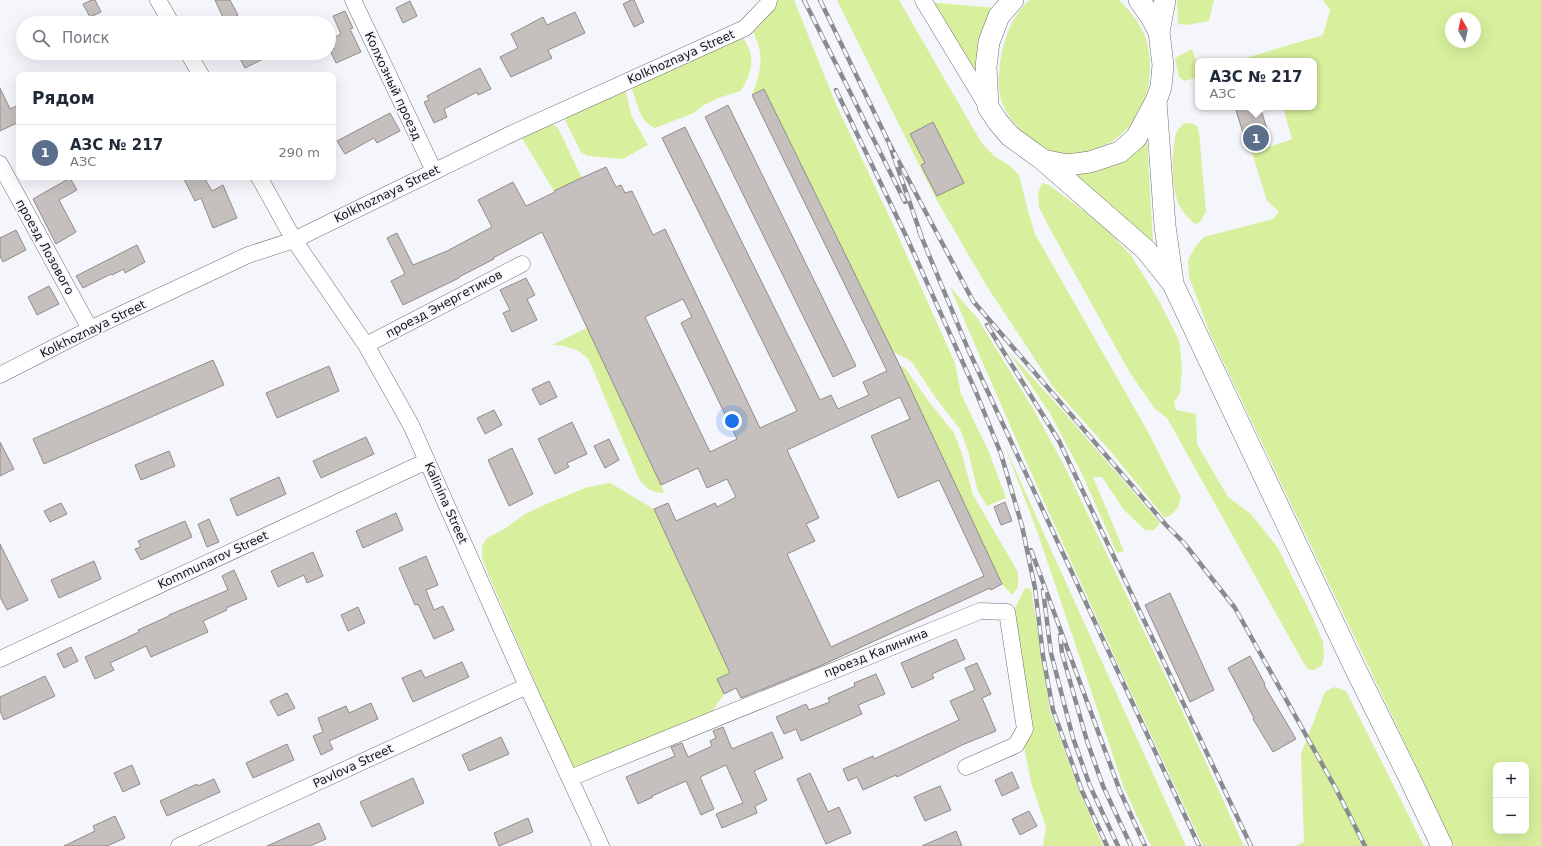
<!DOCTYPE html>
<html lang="ru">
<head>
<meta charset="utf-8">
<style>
	body { margin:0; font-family:"DejaVu Sans",sans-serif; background:#f6f6f7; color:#1f2937 }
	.controls { position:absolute; right:12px; bottom:12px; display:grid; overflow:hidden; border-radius:8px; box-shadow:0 4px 16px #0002 }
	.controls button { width:36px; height:36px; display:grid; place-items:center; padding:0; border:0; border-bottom:1px solid #e0e1e3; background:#fff; color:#1f2937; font:20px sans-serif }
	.compass { position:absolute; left:1445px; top:12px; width:36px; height:36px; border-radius:50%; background:#fff; box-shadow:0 4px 16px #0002; rotate:351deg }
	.you { position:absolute; left:732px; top:421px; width:14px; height:14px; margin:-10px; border:3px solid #fff; border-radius:50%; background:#1a73e8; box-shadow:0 0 0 6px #1a73e833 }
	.badge { display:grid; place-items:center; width:26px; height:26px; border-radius:50%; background:#3868d8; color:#fff; font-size:13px; font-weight:700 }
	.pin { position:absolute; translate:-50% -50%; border:2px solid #fff; box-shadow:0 1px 4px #0006 }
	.popup { position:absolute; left:1195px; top:58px; width:122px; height:52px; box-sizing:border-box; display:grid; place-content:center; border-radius:8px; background:#fff; filter:drop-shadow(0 1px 3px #0005); font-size:13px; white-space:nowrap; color:#747a83 }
	.popup b { font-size:15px; color:#1f2937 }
	.popup::after { content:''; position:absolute; left:50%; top:100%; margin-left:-8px; border:8px solid transparent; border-top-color:#fff }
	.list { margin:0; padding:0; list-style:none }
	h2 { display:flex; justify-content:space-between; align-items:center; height:52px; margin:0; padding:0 16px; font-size:17px }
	h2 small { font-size:13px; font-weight:400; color:#747a83 }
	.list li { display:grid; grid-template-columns:26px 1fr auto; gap:12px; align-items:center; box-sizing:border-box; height:56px; padding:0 16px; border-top:1px solid #e0e1e3 }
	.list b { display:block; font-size:15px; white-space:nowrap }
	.list p { margin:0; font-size:13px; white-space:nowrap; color:#747a83 }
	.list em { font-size:13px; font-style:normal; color:#747a83 }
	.icon { flex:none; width:22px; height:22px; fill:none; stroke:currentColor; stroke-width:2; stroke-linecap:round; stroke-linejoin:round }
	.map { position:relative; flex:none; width:1541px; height:846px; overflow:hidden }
	.search { position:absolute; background:#fff; box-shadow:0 4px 16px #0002; left:16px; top:16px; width:320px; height:44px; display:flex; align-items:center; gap:10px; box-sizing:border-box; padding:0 14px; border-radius:22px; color:#747a83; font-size:15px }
	.panel { position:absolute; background:#fff; box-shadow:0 4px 16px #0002; left:16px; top:72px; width:320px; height:108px; border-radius:8px }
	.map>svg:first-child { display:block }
</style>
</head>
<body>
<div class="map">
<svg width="1541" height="846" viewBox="0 0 1541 846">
	<rect width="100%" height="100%" fill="#f4f6fb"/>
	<path fill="#d8f09d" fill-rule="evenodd" d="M776,0H794L835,102L890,218L955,363L961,394L989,452L1006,498L987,506L978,492L968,451L960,429L935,397L911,361L892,351L764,89L752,95C758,79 763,64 759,47C757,40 753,34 752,26Z
		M837,0H899L981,142L994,156L1010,166L1019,175L1028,211L1035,234L1147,430L1181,497C1179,507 1175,514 1165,518L1112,453L1054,388L986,285L935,197Z
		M1030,0H1119C1129,10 1138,20 1144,34C1149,44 1150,58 1150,69C1149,111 1123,147 1081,153C1071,154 1060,155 1051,152C1042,148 1033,141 1026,135C1013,124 1000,106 999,89C998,84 999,79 999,74C1000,50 1010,15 1030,0Z
		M1177,0H1214L1209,21L1187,25L1178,24Z
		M1323,0H1541V846H1454L1211,336L1189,277L1188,260L1196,246L1204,237L1273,219L1279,212L1267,201L1252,153L1292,139L1283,107H1314V61H1236L1323,35L1330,10ZM1451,18H1475V42H1451ZM1496,765H1526V831H1496Z
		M928,2L995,8L977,85Z
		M735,37L743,38C757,58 752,71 741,91L721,97L704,105L694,113L655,128C640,122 637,104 632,89L636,84Z
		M1192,49L1198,67V77L1185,81L1179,77L1175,58Z
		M621,88L626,91L631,115L648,145L623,159L588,156L581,152L565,120L569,114Z
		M549,122L558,128L582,178L554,191L520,135Z
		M1191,123L1197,126L1199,132L1206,212L1200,222L1195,224C1189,219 1183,213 1179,205C1171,187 1171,153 1176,134C1177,130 1181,127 1183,124Z
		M1147,141L1153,241L1148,243C1126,217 1100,196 1075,174C1108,171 1122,163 1147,141Z
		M1042,183L1049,185L1103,225L1132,257L1158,299L1179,340L1182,368L1180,393L1174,402L1176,410L1196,414L1197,444L1228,497L1251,514L1278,548L1312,616L1323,642L1324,656L1322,665L1314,670L1308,669L1302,660L1167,418L1155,409L1130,373L1049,227L1039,207L1038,193Z
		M950,287L978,319L1035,412L1066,469L1187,721L1244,846H1203C1116,661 1030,475 950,287Z
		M587,328L661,485L664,493C652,493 646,488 639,479L592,367C590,363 588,358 585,356C577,348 562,345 552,345Z
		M1008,351L1062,410L1160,523L1154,530H1145L1124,510L1102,477H1093L1124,551L1117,553L1082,474L1051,415Z
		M899,365L905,368L930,403L954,433L962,454L973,495L1018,572V587L1012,595L1002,584Z
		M1003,442L1057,563L1186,846H1151L1124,788L1036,528Z
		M610,483L654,509L730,673L724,694L712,712L574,772L489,576L482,558V546L487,538L503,530L525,514L553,501L588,487Z
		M1025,588L1031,589L1050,711L1080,793L1103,846H1043L1046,827L1031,782L1020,726L1011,616Z
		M1334,687L1346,691L1424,846H1295L1304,842L1301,754L1325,692Z"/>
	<path fill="#c5c0be" stroke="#918b8a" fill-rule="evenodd" d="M92,0H95L101,12L90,17L83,4Z
		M215,0H230L238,15L225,22Z
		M631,0H634L644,22L634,27L623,4Z
		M410,1L417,16L403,23L396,8Z
		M345,11L353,28L350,29L361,52L336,63L330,50L334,49L329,40L341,34L333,16Z
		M575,12L585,33L548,50L552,58L511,77L500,57L518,48L511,34L543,17L547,25Z
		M237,53H275L245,68Z
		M480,68L491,89L478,95L477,92L444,109L447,117L434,123L424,102L429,100L427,96Z
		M0,88L10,109L19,105V122L0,131Z
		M764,89L897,360L1002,584L991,590L990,588L820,666L741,698L736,688L724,694L717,679L730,673L654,509L668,503L676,521L715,503L717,507L736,497L727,479L707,488L698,468L661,485L542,232L493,258L494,259L459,277V278L403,305L391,281L405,274L387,238L397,233L413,265L447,251L492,227L478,200L513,182L526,206L555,192L554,191L579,179L606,167L616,187L621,185L625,193L632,191L653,235L665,229L760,428L797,411L662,138L685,127L820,400L831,395L838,409L869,395L863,382L887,371L752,95ZM683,299L692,317L681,323L737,439L710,452L645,317ZM900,397L910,419L871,436L898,498L939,480L984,576L831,647L787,554L815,541L806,524L819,518L787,450Z
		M728,105L856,366L833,377L705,117Z
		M1235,107H1260L1267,129L1263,130L1267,141L1250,147L1246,135L1244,136Z
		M390,113L400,131L377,143L374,138L345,154L337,141Z
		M933,122L964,183L937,196L921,165L925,163L910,134Z
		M183,177H204L212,191L223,185L237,218L213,228L201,198L195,201Z
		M70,178L77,190L59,200L76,232L56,244L33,199Z
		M16,230L26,250L3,262L0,256V238Z
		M137,245L145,262L125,273L124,269L112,275L111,274L83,288L76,276Z
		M526,278L535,295L527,299L537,320L512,332L503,313L510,310L500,290Z
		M49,286L59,304L37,315L28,297Z
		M213,360L224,385L44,464L33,439Z
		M329,366L339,391L277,418L266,393Z
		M549,381L557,397L540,405L532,389Z
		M494,410L502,425L485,434L477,418Z
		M572,422L587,454L567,463L569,467L555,474L538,439Z
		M366,437L374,454L321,478L313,461Z
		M609,439L619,460L605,468L594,446Z
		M0,442L14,469L0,476Z
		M512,448L533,494L509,506L488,460Z
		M169,451L175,466L141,480L135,465Z
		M279,477L286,494L237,516L230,499Z
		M1005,502L1012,521L1001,525L994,507Z
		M61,503L67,514L50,522L44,511Z
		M396,513L403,530L363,548L356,531Z
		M209,519L219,542L207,547L198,524Z
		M185,521L192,537L141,560L135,549L141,547L138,541Z
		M0,544L28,600L7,610L0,597Z
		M313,552L323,576L307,583L304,575L278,587L271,571Z
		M426,556L438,585L426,590L434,610L443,606L454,630L434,639L418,604L415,605L399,568Z
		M94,561L101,579L59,598L51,580Z
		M234,570L247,599L226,608L227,610L203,621L208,632L151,657L146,646L110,663L114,670L95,679L85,657L139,632L138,630L169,616V615L228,590L222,576Z
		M1170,593L1214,690L1190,702L1145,605Z
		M358,607L365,623L348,631L341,615Z
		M956,639L965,659L932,674L934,678L912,688L901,663Z
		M71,647L78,661L64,668L57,654Z
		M1250,656L1265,684L1264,685L1296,739L1273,752L1253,719L1254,718L1228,668Z
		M462,662L469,677L413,702L402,678L421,670L425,678Z
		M977,663L991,694L982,698L996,731L962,745L897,777L896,775L863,790L857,777L848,781L843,769L873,756L874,759L959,720L950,701L975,690L965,668Z
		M876,674L885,694L858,705L862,714L801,741L796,729L784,734L776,717L806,704L809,710L830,702L828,698L855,686L854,683Z
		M45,676L55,696L4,720L0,711V697Z
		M287,693L295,708L278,716L270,701Z
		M371,703L378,719L329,741L333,749L321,755L313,736L323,732L318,718L346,706L349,713Z
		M723,727L732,749L772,732L783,758L754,771L767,800L755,806L757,813L722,828L716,814L743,803L726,765L700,777L714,809L701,815L686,781L652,796L653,797L638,804L626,777L675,756L671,747L682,743L688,757L712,746L710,741L716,738L713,731Z
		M501,737L509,754L469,771L462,755Z
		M287,744L294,760L253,778L246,763Z
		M132,765L140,784L123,792L114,773Z
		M1012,772L1019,788L1002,796L995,780Z
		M810,773L828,812L839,807L851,833L826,844L797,779Z
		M413,778L424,803L372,827L360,802Z
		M214,779L220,792L167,816L160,801L197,784L198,786Z
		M940,786L951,810L925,821L914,797Z
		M1029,811L1037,826L1020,835L1012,819Z
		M115,816L125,838L107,846H64L95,831L93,826Z
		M528,818L533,832L499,846L494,833Z
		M319,823L326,839L310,846H267Z
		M956,831L962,846H922Z"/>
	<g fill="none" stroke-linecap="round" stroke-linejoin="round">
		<defs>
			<path id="minor" d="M158,0L171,23
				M353,0L434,171
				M923,0L987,106
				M188,53L201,75
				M0,164L90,329
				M259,177L294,240L366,345L411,425L527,686L601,846
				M366,345L522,264
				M0,375L90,329L248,255L294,240L511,134L745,28L768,4L769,0
				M0,659L427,461
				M570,778L980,611L1007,612L1025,729L1016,745L966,767
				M179,846L527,686"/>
			<path id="major" d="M1013,0L999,16L989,42L986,67L988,107L998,122L1010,136L1028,149L1043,160L1067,165L1090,162L1120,152L1136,138L1156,101L1161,87L1163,65L1159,32L1151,17L1139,0
				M1159,32L1165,0
				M1156,101L1165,226L1173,283
				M1043,160L1146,250L1173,284L1355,668L1409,777L1442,846"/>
		</defs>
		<use href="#minor" stroke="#6e7074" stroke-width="17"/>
		<use href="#major" stroke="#6e7074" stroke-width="22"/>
		<use href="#minor" stroke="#fff" stroke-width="16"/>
		<use href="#major" stroke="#fff" stroke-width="21"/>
		<defs>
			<path id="rail" d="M804,0L905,202
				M820,0L889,143
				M836,90L907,238L976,392L1001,454L1022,526L1035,588L1043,656L1053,710L1082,791L1107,846
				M919,231L968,349L1199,846
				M921,235L889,143L973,301L1166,525L1184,543L1235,608L1336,789L1365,846
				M987,325L1059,441L1251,846
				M1031,550L1120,791L1145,846
				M1043,590L1051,653L1073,738L1090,786L1118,846
				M1060,635L1062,653L1087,741L1103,786L1131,846"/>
		</defs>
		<use href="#rail" stroke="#8a8b8f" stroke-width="4.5"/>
		<use href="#rail" stroke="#f4f6fb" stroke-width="3" stroke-dasharray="9" stroke-linecap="butt"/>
	</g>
	<g text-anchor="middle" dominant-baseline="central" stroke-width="3.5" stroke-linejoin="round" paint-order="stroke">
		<g font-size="12" fill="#131416" stroke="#f4f6fb">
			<text transform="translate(681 57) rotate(-24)">Kolkhoznaya Street</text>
			<text transform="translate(393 86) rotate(65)">Колхозный проезд</text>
			<text transform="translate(387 194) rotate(-26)">Kolkhoznaya Street</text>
			<text transform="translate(45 247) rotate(61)">проезд Лозового</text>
			<text transform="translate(444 304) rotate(-28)">проезд Энергетиков</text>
			<text transform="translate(93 329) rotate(-26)">Kolkhoznaya Street</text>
			<text transform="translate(446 503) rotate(66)">Kalinina Street</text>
			<text transform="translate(213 560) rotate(-25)">Kommunarov Street</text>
			<text transform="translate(876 653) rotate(-22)">проезд Калинина</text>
			<text transform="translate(353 766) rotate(-25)">Pavlova Street</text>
		</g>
	</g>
</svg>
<div class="controls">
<button>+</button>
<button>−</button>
</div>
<svg class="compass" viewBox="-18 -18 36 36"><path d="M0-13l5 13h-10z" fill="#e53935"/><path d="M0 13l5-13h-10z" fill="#747a83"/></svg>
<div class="you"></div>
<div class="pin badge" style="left:1256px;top:138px;background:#5c6f8a">1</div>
<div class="popup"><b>АЗС № 217</b>АЗС</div>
<div class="search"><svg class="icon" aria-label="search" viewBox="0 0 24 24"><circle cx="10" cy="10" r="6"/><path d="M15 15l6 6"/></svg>Поиск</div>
<section class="panel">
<h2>Рядом<small></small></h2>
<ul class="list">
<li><span class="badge" style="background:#5c6f8a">1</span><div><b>АЗС № 217</b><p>АЗС</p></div><em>290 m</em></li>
</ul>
</section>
</div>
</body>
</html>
